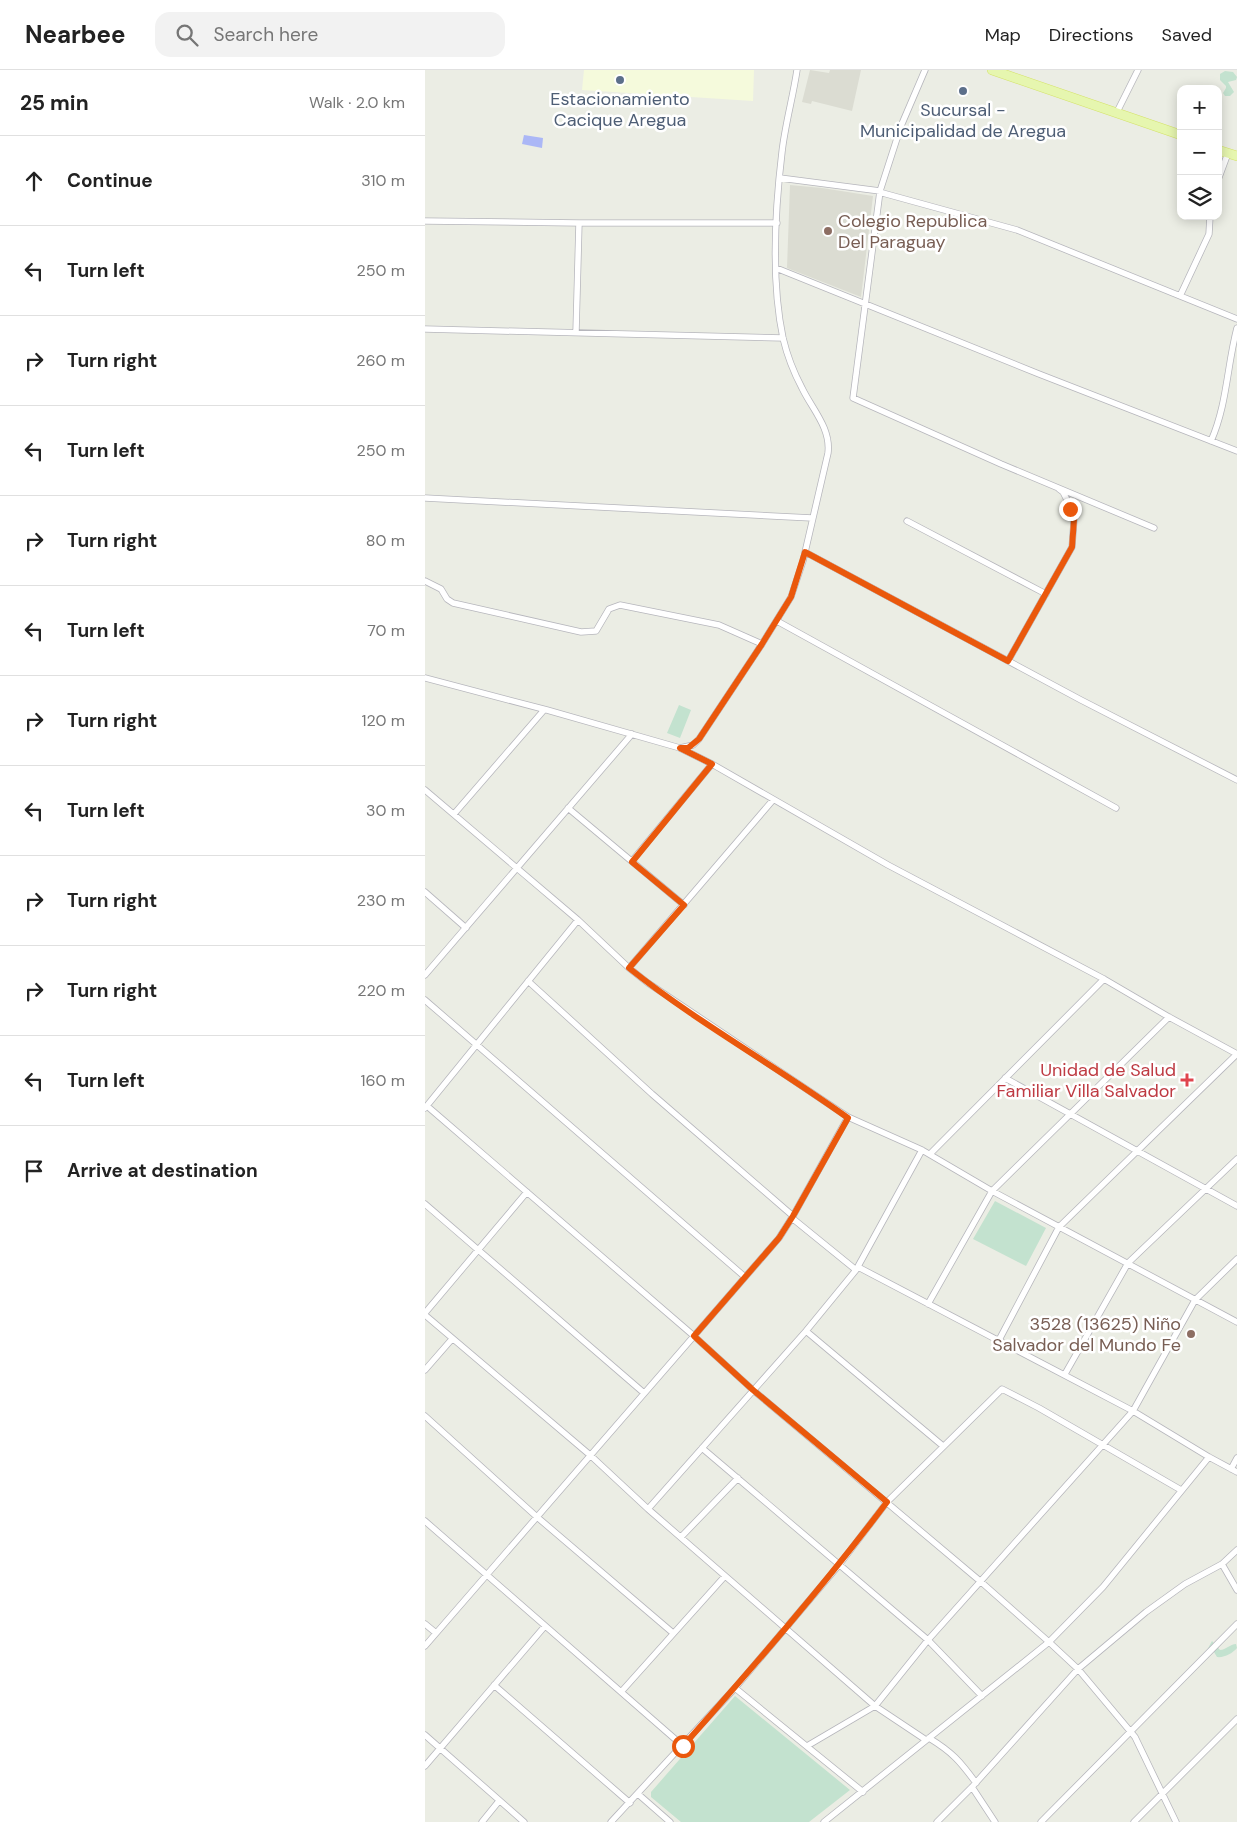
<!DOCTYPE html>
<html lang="en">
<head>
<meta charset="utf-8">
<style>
	body { margin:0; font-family:"DM Sans",sans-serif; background:#f2f2f2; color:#222 }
	.controls { position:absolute; right:15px; top:15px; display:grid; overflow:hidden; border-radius:10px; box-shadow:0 2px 12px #0003 }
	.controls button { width:45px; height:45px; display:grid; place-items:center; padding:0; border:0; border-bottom:1px solid #e0e0e0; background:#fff; color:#222; font:25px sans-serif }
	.stop { position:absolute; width:15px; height:15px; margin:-11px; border:4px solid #ea580c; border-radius:50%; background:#fff }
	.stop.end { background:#ea580c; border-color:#fff; box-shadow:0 1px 5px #0008 }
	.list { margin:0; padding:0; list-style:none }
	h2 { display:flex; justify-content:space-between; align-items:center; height:65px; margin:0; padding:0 20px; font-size:21px }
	h2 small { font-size:16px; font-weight:400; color:#767676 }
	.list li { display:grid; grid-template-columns:32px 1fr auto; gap:15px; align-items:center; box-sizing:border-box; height:90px; padding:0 20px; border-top:1px solid #e0e0e0 }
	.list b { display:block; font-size:19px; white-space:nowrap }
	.list em { font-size:16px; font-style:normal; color:#767676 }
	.icon { flex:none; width:28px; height:28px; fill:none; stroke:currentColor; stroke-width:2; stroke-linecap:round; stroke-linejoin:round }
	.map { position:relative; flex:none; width:812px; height:1752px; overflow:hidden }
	header { display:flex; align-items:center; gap:30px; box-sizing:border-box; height:70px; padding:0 25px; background:#fff; border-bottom:1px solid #e0e0e0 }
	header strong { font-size:24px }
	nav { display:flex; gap:28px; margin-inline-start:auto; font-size:18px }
	.search { width:350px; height:45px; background:#f2f2f2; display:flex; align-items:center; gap:12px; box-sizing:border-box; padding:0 18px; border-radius:15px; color:#767676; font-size:19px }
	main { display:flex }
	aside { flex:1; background:#fff }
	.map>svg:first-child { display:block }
</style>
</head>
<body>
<header>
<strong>Nearbee</strong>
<div class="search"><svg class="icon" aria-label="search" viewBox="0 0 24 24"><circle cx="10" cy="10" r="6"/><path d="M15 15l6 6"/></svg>Search here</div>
<nav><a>Map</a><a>Directions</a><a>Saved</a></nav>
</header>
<main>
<aside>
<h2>25 min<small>Walk · 2.0 km</small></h2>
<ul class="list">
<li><svg class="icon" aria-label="ahead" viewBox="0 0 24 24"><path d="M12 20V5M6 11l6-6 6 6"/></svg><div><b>Continue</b></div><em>310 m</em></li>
<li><svg class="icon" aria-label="left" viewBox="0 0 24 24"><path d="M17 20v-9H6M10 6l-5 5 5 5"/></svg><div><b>Turn left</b></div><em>250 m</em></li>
<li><svg class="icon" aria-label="right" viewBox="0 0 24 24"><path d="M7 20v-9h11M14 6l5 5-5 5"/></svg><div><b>Turn right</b></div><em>260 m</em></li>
<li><svg class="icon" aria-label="left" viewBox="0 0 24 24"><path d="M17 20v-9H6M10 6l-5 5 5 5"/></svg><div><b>Turn left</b></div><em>250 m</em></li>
<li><svg class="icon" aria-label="right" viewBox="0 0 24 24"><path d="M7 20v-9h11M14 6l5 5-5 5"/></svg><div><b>Turn right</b></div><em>80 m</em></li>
<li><svg class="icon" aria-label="left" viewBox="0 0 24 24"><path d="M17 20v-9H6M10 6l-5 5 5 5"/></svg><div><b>Turn left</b></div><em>70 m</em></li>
<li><svg class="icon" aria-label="right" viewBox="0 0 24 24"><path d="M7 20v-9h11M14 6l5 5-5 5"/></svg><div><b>Turn right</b></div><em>120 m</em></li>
<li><svg class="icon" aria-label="left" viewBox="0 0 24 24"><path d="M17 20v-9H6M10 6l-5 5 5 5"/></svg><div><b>Turn left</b></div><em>30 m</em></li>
<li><svg class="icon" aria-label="right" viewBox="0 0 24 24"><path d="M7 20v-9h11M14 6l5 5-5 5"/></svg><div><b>Turn right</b></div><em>230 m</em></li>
<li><svg class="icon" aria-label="right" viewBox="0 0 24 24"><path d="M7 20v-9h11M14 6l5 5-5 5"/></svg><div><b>Turn right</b></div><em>220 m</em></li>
<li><svg class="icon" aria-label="left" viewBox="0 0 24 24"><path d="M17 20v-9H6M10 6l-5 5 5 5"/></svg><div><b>Turn left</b></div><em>160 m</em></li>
<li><svg class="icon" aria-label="arrive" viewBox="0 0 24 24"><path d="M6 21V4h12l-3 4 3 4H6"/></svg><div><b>Arrive at destination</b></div></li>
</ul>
</aside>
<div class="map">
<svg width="812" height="1752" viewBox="0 0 812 1752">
	<rect width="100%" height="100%" fill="#ebede4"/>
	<path fill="#f5fadc" d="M159,0H329L328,31L157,20Z"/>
	<path fill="#dbdcd2" d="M385,0L404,3L405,0H436L427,41L387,31L386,34L377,32Z
		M365,115L397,118L448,126L436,227L362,198Z"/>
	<path fill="#c3e2cf" d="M800,1L808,2L812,7L811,10L803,12L809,22L805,26H800L798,23L801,18V16L795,10V4Z
		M254,635L266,640L255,668L242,663Z
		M570,1131L621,1158L601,1196L548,1169Z
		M787,1571L795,1580C801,1580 805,1574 811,1574L812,1578C808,1583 799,1588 792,1587L789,1582H781Z
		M310,1626L425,1720L384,1752H256L226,1727V1722Z"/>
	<path fill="#abb7f6" d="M99,65L118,68L117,78L97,74Z"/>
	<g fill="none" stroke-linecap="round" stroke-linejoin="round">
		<defs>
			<path id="street" d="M500,0L476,56L455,121L428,328L576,394L729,458
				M692,42L713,0
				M355,108L455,121
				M793,110L803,83
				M454,122L592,160L812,249
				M0,151L154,153H352
				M351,198L614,304L812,381
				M755,226L784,164L785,146
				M0,259L358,268
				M151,262L154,153
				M786,371C802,335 802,296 812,258
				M0,428L387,448
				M482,451L621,524
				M380,482L656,630L812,710
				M0,511L16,519L22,529L28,533L156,562L171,561L184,539L195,535L294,555L337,574
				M352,551L691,738
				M583,591L647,477L649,450L642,430L638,422L634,419
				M0,608L122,640L255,678L287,694L463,795L679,909L744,947L812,984
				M255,678L268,675L274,669L337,574L366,527L378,491L403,383C406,358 387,339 377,318C369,303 362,285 358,268C346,211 350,140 357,82C360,55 368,27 372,0
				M0,720L153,850L204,898L223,913L423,1047L497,1080L567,1121L812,1252
				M143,738L259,835
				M29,744L119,640
				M207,791L287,694
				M0,822L41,858
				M204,898L348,730
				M0,905L207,664
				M103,911L227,1024L368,1146
				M0,930L320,1207
				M580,1008L812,1136
				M2,1036L269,1266L328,1320L555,1511L624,1572L653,1599L710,1667L751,1752
				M0,1038L153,850
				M505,1084L679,909
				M0,1134L219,1323
				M367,1148L431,1200
				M433,1197L708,1341L784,1387L812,1402
				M503,1234L567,1121L744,947
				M0,1243L102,1122
				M0,1245L165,1385L223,1439L450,1636L501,1670
				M381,1261L518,1376
				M574,1270L634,1157L812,984
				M0,1300L27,1269
				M640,1304L703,1193L812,1089
				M0,1346L112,1447L248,1563
				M277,1378L503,1570L557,1626
				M806,1399L812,1388
				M223,1439L381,1261L431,1200L497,1080
				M0,1451L258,1676
				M256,1467L313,1408
				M797,1494L812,1520
				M0,1554L11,1563
				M0,1576L354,1168L368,1146L423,1047
				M69,1615L205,1733
				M310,1618L438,1722
				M196,1622L300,1506
				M0,1665L99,1752
				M504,1668C527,1682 535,1691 551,1713
				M382,1676L450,1636L503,1570L708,1341L770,1230L812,1189
				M0,1696L120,1556
				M547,1717L570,1752
				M213,1724L245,1752
				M57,1752L74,1731
				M186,1752L310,1618L414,1495L462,1432L577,1319L614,1338L756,1420
				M399,1752L624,1572L678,1517L784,1387
				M512,1752L547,1717L653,1599L721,1542L760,1514L797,1494L812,1480
				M616,1752L812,1554
				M709,1752L812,1649"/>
			<path id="primary" d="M567,0L756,65
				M793,80L812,86"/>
		</defs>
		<use href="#street" stroke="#b6b6bc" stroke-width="7"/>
		<use href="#primary" stroke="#d4e267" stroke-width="10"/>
		<use href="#street" stroke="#fff" stroke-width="5.5"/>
		<use href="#primary" stroke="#e6f6af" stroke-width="9"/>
	</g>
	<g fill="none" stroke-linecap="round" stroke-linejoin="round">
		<path stroke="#ea580c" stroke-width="6" d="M258,1676C328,1597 398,1517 462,1432L328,1320L269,1266L354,1168L368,1146L423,1048C351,996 273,953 204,898L259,835L207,792L287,694L255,678H263L274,669L337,574L366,527L380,482L583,591L647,477L649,450L645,439"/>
	</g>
	<g fill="#5c6f8a" stroke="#fff" stroke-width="2">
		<circle cx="195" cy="10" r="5"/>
		<circle cx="538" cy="21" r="5"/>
	</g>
	<g fill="#8d6e63" stroke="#fff" stroke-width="2">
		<circle cx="403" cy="161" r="5"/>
		<circle cx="766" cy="1264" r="5"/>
	</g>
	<path fill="#e0444e" stroke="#fff" stroke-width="2" d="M759.5 1002.5h5v5h5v5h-5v5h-5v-5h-5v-5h5z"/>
	<g text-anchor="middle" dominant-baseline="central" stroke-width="5" stroke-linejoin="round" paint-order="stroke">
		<g font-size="18" fill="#4e5e75" stroke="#fff">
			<text x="195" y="29">Estacionamiento<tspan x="195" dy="21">Cacique Aregua</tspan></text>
			<text x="538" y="40">Sucursal -<tspan x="538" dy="21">Municipalidad de Aregua</tspan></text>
		</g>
		<g font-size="18" fill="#785e54" stroke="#fff" text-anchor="start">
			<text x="413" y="151">Colegio Republica<tspan x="413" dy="21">Del Paraguay</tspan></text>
			<text x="756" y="1254" text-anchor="end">3528 (13625) Niño<tspan x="756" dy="21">Salvador del Mundo Fe</tspan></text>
		</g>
		<g font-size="18" fill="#be3a42" stroke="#fff" text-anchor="end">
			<text x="751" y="1000">Unidad de Salud<tspan x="751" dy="21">Familiar Villa Salvador</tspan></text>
		</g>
	</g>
</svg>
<div class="controls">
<button>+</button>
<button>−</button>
<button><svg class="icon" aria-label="layers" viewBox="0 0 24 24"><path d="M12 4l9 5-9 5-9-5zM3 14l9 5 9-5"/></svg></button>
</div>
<div class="stop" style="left:258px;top:1676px"></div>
<div class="stop end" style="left:645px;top:439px"></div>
</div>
</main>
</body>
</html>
